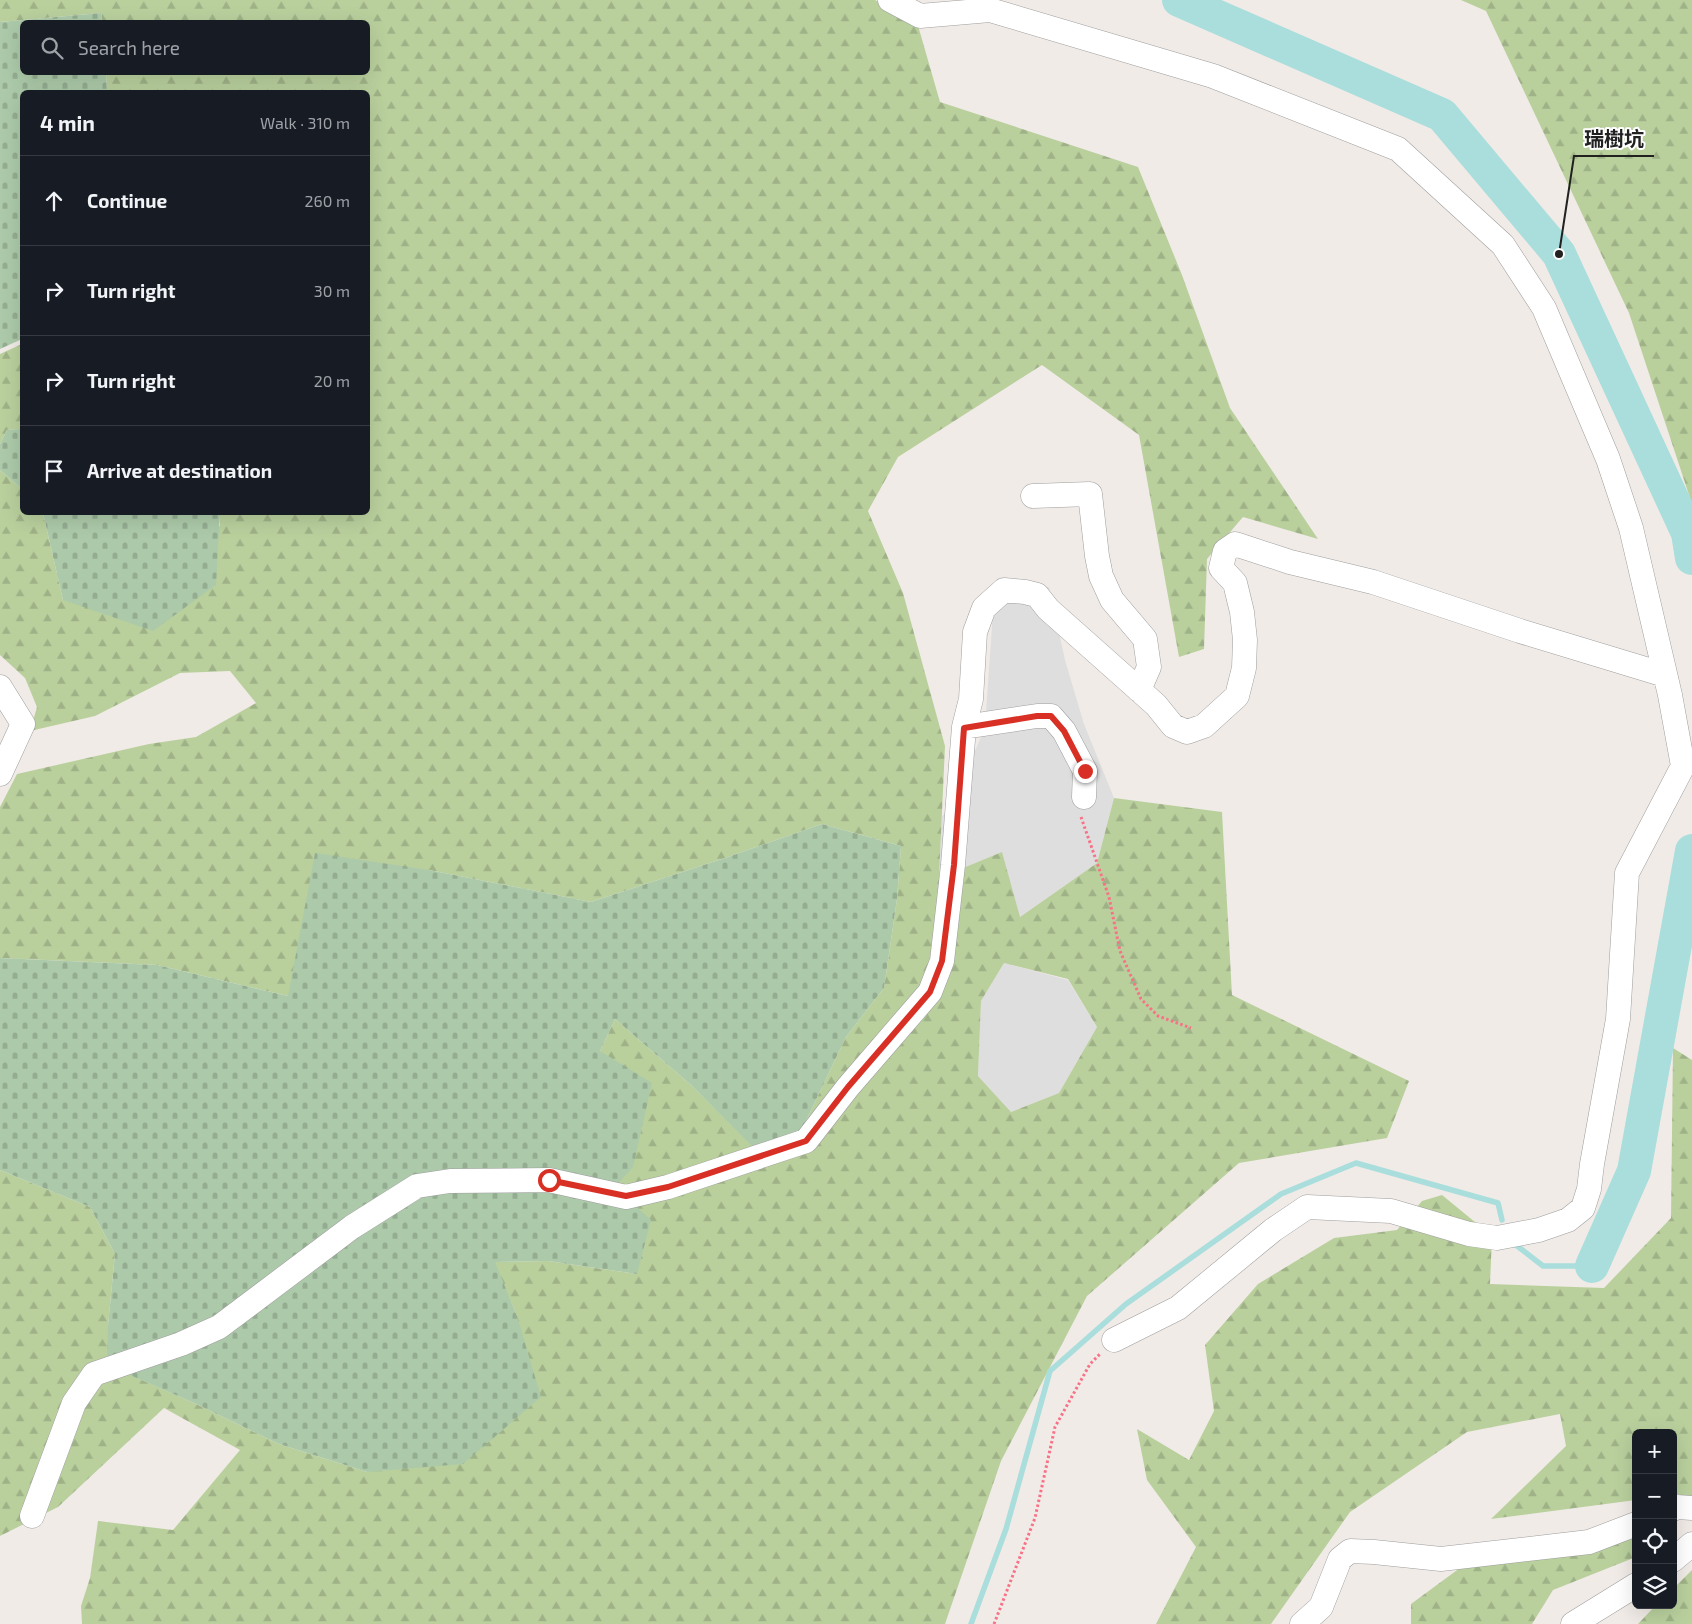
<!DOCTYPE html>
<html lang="en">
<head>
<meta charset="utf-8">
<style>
	body { margin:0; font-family:"Exo 2","Noto Sans TC",sans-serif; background:#242831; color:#f1f3f6 }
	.controls { position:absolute; right:15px; bottom:15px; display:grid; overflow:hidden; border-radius:8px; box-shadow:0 5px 20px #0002 }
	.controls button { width:45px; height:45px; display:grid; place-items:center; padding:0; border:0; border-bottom:1px solid #363941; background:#171b24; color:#f1f3f6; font:25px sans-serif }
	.stop { position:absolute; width:15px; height:15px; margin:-11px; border:4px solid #d93025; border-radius:50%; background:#fff }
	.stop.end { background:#d93025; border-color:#fff; box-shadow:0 1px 5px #0008 }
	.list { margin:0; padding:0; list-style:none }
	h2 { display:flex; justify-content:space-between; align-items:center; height:65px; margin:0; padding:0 20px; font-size:21px }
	h2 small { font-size:16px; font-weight:400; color:#9ea1a6 }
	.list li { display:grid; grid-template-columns:32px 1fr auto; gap:15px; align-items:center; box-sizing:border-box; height:90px; padding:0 20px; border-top:1px solid #363941 }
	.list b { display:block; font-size:19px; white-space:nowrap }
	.list em { font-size:16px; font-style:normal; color:#9ea1a6 }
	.icon { flex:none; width:28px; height:28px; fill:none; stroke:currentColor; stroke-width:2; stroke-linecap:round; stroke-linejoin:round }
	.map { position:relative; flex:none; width:1692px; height:1624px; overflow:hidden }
	.search { position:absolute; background:#171b24; box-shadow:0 5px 20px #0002; left:20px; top:20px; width:350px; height:55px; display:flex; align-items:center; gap:12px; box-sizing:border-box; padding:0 18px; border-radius:8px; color:#9ea1a6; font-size:19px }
	.panel { position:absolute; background:#171b24; box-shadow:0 5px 20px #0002; left:20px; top:90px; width:350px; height:425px; border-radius:8px }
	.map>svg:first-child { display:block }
</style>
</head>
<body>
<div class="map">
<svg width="1692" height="1624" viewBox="0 0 1692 1624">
	<defs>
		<pattern id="forest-firs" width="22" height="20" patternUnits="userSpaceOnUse" patternTransform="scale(1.25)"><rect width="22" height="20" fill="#b9d09d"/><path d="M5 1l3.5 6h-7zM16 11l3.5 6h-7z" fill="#9fb287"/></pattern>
		<pattern id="cemetery-stones" width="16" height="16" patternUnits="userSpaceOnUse" patternTransform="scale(1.25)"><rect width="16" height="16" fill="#accaa9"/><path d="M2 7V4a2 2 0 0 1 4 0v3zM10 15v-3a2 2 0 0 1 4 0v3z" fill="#94ad91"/></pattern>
	</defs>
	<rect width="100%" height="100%" fill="#f1ebe7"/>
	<path fill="#dfdede" d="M1010,583L1049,587L1065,660L1084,724L1114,798L1097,863L1020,917L939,878L942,816L946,813L979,742L985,725L995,584Z
		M1004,963L1068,980L1097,1027L1059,1093L1011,1112L978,1076L981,1001Z"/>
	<path fill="url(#forest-firs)" fill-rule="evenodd" d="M0,0H875L917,22L940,102L1138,167L1182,275L1230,408L1318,539L1243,517L1207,559L1204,649L1179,657L1139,435L1042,365L898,457L868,511L903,593L945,746L939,878L1002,852L1020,917L1097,863L1114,798L1222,812L1232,995L1409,1081L1387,1138L1239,1163L1087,1296L1001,1461L945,1624H82L81,1606L90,1578L98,1521L173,1530L240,1450L164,1408L58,1507L0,1536V1170L90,1207L115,1254L108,1325V1365L194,1403L279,1444L367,1472L517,1316L494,1262L548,1261L637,1274L614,1188L600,1051L615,1019L691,1085L755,1148L794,1146L846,1037L884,988L897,899L901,846L822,824L728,857L591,902L429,870L288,996L157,965L0,958V807L17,774L149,744L196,737L256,703L230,671L180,673L95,716L30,731L37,707L25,678L0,655V470L22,489V512L43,513L63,600L220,526V513L368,512V92H107L106,73L368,72V22H102L101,13L0,22ZM1004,963L1068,979L1097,1027L1059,1093L1011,1112L978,1076L981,1001Z
		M1461,0H1692V504L1629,313L1486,11Z
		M22,344V429L7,430L0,444V354Z
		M1673,1048L1692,1060V1499L1678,1494L1673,1495V1433H1636V1500L1491,1519L1566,1446L1560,1414L1467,1432L1350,1512L1271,1624H1156L1196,1547L1147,1480L1137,1429L1189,1460L1214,1411L1205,1345L1258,1284L1334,1238L1397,1230L1422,1201L1442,1195L1492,1236L1490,1284L1604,1288L1671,1218Z
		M1636,1530V1557L1553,1590L1532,1624H1411V1604L1468,1562Z
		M1692,1570V1624H1638L1656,1605H1673V1589Z"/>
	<path fill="url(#cemetery-stones)" d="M101,13L102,22H22V72L106,73L107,92H22V339L0,349V22Z
		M20,429H22V489L0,470V444L7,430Z
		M43,513H220L216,585L153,631L63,600Z
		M822,824L901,846L897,899L884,988L846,1037L794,1146L755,1149L691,1085L615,1019L600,1051L652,1083L633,1167L615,1187L651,1220L637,1274L548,1261L495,1262L517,1316L541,1397L463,1464L367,1472L279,1444L194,1403L107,1365L108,1325L115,1254L90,1207L0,1170V958L157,965L288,996L315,853L429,870L591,902L728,857Z"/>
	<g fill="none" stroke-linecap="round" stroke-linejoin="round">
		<path stroke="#a9dedc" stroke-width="5.5" d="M1512,1242L1543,1266H1592
			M971,1624L1006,1529L1050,1371L1126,1304L1281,1194L1356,1163L1498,1203L1502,1220"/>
		<path stroke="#a9dedc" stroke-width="34" d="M1179,0L1442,115L1559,254L1688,533L1692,558
			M1592,1266L1634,1171L1692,851"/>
		<defs>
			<path id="minor" d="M890,0L920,16L990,10L1213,76L1398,149L1503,245L1544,308L1608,459L1631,528L1670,695L1683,766L1627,873L1618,1019L1592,1164L1589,1189L1583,1208L1568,1220L1539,1230L1497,1238L1469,1234L1391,1211L1307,1207L1273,1230L1178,1308L1114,1340
				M1033,496L1090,494L1097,556L1101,576L1112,600L1145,639L1149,667L1139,690
				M0,687L23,724L0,774
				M964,727L1037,716H1051L1064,731L1085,771L1084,797
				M1673,1509L1677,1507L1692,1508
				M32,1516L74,1403L94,1374L181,1344L219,1327L352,1227L417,1186L450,1181L549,1180L626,1197L668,1187L806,1141L848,1087L930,992L942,961L953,865L964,727L971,699L975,632L984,608L1004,590L1025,592L1037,595L1048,609L1156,705L1173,726L1187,732L1204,726L1237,696L1244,668L1245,640L1242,612L1235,583L1221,568L1225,551L1235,544L1290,562L1373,582L1520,631L1665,675
				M1673,1560L1692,1544
				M1302,1624L1321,1607L1340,1559L1350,1551L1374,1552L1441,1559L1589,1542L1636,1524
				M1573,1624L1636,1585"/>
		</defs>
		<use href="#minor" stroke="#9e9e9e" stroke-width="25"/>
		<path stroke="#f87186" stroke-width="3" stroke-dasharray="2.5 2.5" stroke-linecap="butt" d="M1081,817L1109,897L1120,951L1141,999L1158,1016L1191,1028
			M994,1624L1035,1518L1055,1427L1090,1364L1101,1353"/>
		<use href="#minor" stroke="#fff" stroke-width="24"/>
	</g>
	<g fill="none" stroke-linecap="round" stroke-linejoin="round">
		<path stroke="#d93025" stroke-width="6" d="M549,1180L626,1196L668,1187L806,1141L848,1087L930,992L942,961L954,865L964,728L1037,716H1051L1064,731L1085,771"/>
	</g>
	<path fill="none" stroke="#212121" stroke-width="2" d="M1559 254L1574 156H1654"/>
	<circle fill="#212121" stroke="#fff" stroke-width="2" cx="1559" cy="254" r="5"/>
	<g font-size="20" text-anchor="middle" font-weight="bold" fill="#212121" stroke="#fff" stroke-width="4" stroke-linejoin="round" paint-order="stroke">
		<text x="1614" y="146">瑞樹坑</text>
	</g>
</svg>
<div class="controls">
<button>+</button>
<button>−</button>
<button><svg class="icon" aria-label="locate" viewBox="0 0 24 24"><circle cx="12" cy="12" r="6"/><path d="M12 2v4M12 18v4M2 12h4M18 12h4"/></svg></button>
<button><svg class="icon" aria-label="layers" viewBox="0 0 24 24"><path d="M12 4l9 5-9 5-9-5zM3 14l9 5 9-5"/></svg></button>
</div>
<div class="stop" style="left:549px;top:1180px"></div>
<div class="stop end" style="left:1085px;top:771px"></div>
<div class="search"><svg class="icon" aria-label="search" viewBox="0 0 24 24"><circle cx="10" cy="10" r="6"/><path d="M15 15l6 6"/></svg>Search here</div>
<section class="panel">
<h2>4 min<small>Walk · 310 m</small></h2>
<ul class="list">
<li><svg class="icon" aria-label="ahead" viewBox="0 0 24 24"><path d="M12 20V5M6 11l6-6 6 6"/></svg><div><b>Continue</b></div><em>260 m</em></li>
<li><svg class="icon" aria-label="right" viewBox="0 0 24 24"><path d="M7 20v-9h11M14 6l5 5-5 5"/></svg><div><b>Turn right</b></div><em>30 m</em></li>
<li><svg class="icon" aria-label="right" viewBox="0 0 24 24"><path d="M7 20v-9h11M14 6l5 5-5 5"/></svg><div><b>Turn right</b></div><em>20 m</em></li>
<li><svg class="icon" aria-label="arrive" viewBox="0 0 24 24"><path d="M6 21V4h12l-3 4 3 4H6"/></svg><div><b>Arrive at destination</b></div></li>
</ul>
</section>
</div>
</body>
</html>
